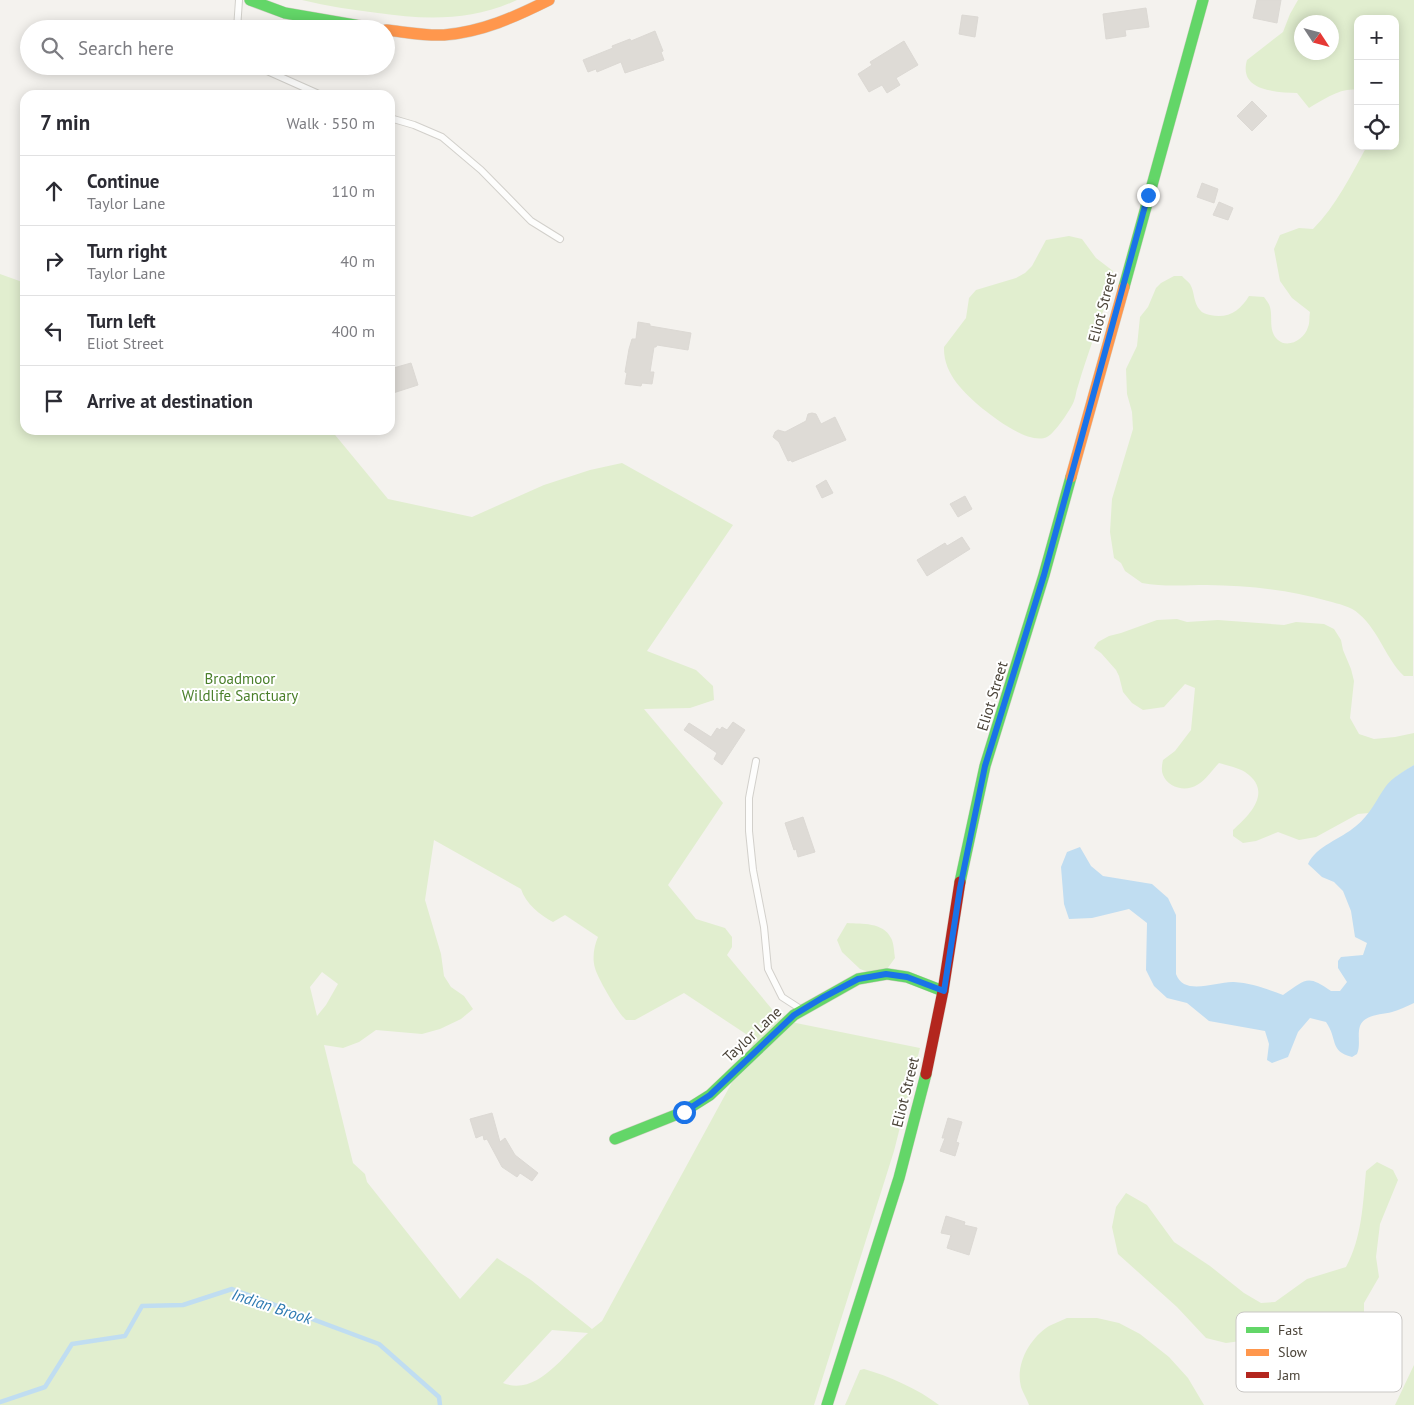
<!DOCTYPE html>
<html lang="en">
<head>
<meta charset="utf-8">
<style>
	body { margin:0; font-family:"PT Sans",sans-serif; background:#f2f2f3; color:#2b2b33 }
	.controls { position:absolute; right:15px; top:15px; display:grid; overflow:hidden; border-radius:10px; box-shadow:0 2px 12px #0003 }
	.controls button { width:45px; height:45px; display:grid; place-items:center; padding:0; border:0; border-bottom:1px solid #e1e1e2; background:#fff; color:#2b2b33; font:25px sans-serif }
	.compass { position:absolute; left:1294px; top:15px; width:45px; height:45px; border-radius:50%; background:#fff; box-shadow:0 2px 12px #0003; rotate:126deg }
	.stop { position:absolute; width:15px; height:15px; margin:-11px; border:4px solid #1a73e8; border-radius:50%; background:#fff }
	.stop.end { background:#1a73e8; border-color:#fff; box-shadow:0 1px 5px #0008 }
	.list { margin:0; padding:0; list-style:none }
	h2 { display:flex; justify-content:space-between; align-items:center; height:65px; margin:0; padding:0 20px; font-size:21px }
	h2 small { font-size:16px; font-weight:400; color:#7c7c81 }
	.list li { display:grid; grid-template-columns:32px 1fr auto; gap:15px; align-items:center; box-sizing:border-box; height:70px; padding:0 20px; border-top:1px solid #e1e1e2 }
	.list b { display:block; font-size:19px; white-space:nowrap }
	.list p { margin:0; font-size:16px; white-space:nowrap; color:#7c7c81 }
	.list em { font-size:16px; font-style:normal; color:#7c7c81 }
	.icon { flex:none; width:28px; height:28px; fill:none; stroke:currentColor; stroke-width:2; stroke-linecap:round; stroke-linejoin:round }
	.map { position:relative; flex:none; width:1414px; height:1405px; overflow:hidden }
	.search { position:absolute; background:#fff; box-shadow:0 2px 12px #0003; left:20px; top:20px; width:375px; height:55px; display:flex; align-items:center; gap:12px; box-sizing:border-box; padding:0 18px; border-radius:28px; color:#7c7c81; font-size:19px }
	.panel { position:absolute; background:#fff; box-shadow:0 2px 12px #0003; left:20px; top:90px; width:375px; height:345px; border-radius:15px }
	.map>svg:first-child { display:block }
</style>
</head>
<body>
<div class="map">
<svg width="1414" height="1405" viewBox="0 0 1414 1405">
	<rect width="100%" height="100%" fill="#f4f2ee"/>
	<path fill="#e1eecf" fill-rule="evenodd" d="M302,0H517C472,21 426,20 378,13C353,10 327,6 302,0Z
		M1298,0H1414L1413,676H1404C1386,659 1379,631 1359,614C1351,606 1338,604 1328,601C1288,589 1248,586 1207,585C1186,585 1163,587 1142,583L1125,571L1121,563L1114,558L1110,532L1112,499L1133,429L1132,412L1127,394L1126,369L1137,346L1140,317L1148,307L1156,288L1161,283L1174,276H1182C1184,279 1188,281 1190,284C1195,292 1193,303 1200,310C1202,313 1206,314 1210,315C1228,319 1240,311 1249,296L1264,297C1266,300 1269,303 1270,307C1273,318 1268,331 1278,340C1288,349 1305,339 1308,327C1310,323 1309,317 1310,312L1292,298L1280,281L1274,249L1280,235L1299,228L1313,229C1336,206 1351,175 1367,146H1395V19H1358V90C1341,87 1323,100 1309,108L1297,93C1276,92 1238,91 1247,60L1283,32L1290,14ZM1302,22H1332V52H1302Z
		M1069,236L1082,239L1096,258L1113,271L1112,285C1101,319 1088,352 1078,386C1076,391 1076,396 1074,401C1071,409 1055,433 1047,437C1029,445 996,419 983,409C964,393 943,374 944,347L966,318L969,298L976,290L1016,278L1025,273L1032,266L1046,240Z
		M0,274L25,283V430H331L388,499L472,517L544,485L590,470L622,463L733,525L647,651L696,670L713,686L714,700L690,708L644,709L723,803L668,885L696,919L725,928L732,937V947L727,955L781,1020L920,1048L894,1151L814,1405H0ZM434,840L521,889C526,904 540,915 553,922L565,915L598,937C594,946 592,958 595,968C598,979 618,1013 626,1020H635L684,993L755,1040L602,1321L592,1329L531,1280L497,1258L460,1299L367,1182L365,1174L353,1163L324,1045L343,1048L359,1042L376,1030L422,1034L440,1029L461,1019L473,1009L464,996L451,987L444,976L441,954L425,900ZM322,972L338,984L326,1005L317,1016L310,987ZM552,1330L588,1333C565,1353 538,1397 503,1383Z
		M1177,619L1187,622L1218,620L1284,625L1296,622L1324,624L1334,629L1341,640L1343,650L1351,669L1354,681L1350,718L1359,734L1374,739L1395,737L1414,733V765L1397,776L1369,813L1358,814L1316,837L1299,840L1278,832L1256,841L1243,843L1233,836V830C1251,814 1273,791 1245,772C1239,768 1226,765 1219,763C1212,770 1206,780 1197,785C1186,792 1168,788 1163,775C1161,770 1162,765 1163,760L1175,751L1191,730L1195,688L1185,684L1164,707L1143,710L1132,703L1123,692L1119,676L1116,670L1101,653L1094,648L1098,642L1109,636L1121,633L1157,620Z
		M847,923C862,924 883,922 891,938C894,943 894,952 895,958L887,969L871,973L860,969L842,952L837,940Z
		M1377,1162L1393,1170L1398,1180L1380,1224L1376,1257L1379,1277L1364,1303V1332L1355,1340L1338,1343L1326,1324L1298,1322L1255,1339L1226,1343L1206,1338L1177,1307L1118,1254L1112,1227L1116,1207L1126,1193L1147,1205L1174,1242L1210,1266L1244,1293L1261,1303L1275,1302L1307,1279L1346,1267C1362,1238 1363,1203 1366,1171Z
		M1067,1318H1097L1119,1323L1140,1334L1169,1357L1188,1378L1204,1405H1029C1027,1399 1023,1393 1021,1387C1015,1364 1030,1338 1049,1326C1055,1323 1061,1321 1067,1318Z
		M1414,1365V1405H1395Z
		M864,1369C889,1376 918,1389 939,1405H845L860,1370Z"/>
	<path fill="#c0ddf1" d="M1414,765V1003C1407,1006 1399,1010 1392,1012C1381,1015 1365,1014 1360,1026C1357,1035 1361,1045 1357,1054L1352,1057C1329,1051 1338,1039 1326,1022L1310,1018L1298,1032L1288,1057L1272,1063L1267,1060L1269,1044L1265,1031L1209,1021L1187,1003L1167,998L1154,986L1146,970L1147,923L1129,909L1092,918L1069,919L1064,904L1061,867L1067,852L1080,847L1091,866L1103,876L1152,884L1168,898L1176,915V974C1184,997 1217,981 1234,982C1251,983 1267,989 1283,995C1306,979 1307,974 1331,991H1340L1347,982L1338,968V961L1341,957L1363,955L1367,943L1355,937L1351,911L1343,891L1334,882L1322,877L1308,864C1316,846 1341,839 1356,826C1370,815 1376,800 1386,786C1393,777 1404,771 1414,765Z"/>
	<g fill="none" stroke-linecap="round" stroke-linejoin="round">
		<path stroke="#c0ddf1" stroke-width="4.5" d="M0,1402L45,1387L72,1344L125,1336L142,1306L183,1305L232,1289L379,1344L439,1397L440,1405"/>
	</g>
	<path fill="#dedbd6" stroke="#dcd9d4" d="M1257,0H1281L1277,23L1253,18Z
		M1146,8L1149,27L1125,30L1126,36L1106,39L1103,14Z
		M962,15L978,17L975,37L959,34Z
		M655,31L663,51L661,52L664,60L625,73L621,62L597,72L596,69L588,72L583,60L613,48L612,46L630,39L631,41Z
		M904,41L918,65L896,78L900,85L887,93L882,85L869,92L858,74L872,65L870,62Z
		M1252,101L1267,116L1252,131L1237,116Z
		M1202,183L1218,189L1214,203L1197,197Z
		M1219,202L1233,208L1228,220L1213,215Z
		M638,322L650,324V326L691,333L688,350L657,345L656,347H654L650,372H654L652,384L642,383L641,386L625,384L627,373L625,372L629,349L632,339H636Z
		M411,363L418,385L390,394V369Z
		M812,413L816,414L821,424L835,417L846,440L792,462L791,460L788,461L779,442L773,437L775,432L778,430L785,432L806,421L808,414Z
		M826,480L833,493L822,498L816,486Z
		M965,496L972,509L958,517L950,504Z
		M962,537L970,549L927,576L917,560L945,543L947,546Z
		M733,722L745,730L722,765L714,759L717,753L684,730L689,723L711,737L717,728L720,730L722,727L727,730Z
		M803,817L815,852L798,857L796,849L794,850L785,823Z
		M492,1113L500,1142L505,1138L515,1155L538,1173L532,1181L520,1173L517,1177L502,1167L487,1139L484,1140L483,1135L476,1138L470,1119Z
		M948,1118L962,1122L956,1142L959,1143L955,1156L940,1151L945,1138H942Z
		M946,1216L965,1222L964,1225L977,1228L969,1255L947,1248L951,1235L941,1233Z"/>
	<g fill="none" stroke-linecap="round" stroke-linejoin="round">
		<defs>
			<path id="lane" d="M237,29L239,0
				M256,66L321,95
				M390,118L414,125L442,137L481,170L531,221L560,239
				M756,761L749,798V831L753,870L764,927L768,969L782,997L799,1008"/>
			<path id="fast" d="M250,0L285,13L378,29
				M1124,287L1203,0
				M960,882L985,766L1044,575L1071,477
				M615,1139L683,1112L710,1095L794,1015L858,979L887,974L907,977L943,991
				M827,1405L899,1178L926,1074"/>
			<path id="slow" d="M386,30C405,32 425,36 444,35C482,32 515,17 549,0
				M1071,477L1124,287"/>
			<path id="jam" d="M926,1074L943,991L960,882"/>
		</defs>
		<use href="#lane" stroke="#d2d0cb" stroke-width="8"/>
		<use href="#fast" stroke="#d3cfc5" stroke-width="12"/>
		<use href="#slow" stroke="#d3cfc5" stroke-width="12"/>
		<use href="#jam" stroke="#d3cfc5" stroke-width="12"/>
		<use href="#lane" stroke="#fdfdfc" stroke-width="6"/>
		<use href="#fast" stroke="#63d668" stroke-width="11"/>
		<use href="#slow" stroke="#ff974d" stroke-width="11"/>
		<use href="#jam" stroke="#b3261e" stroke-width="11"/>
	</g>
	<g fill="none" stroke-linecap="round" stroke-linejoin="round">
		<path stroke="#1a73e8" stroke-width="6" d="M684,1112L710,1095L794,1015L822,998L858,979L886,974L907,977L944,991L960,888L985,766L1044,575L1148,195"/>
	</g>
	<g text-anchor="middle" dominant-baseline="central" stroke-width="4" stroke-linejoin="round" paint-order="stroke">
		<g font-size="15" fill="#4b4439" stroke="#fff">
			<text transform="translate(1102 307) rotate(-75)">Eliot Street</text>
			<text transform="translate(992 696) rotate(-73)">Eliot Street</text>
			<text transform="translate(752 1034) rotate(-43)">Taylor Lane</text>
			<text transform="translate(905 1092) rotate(-76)">Eliot Street</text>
		</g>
		<g font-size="15" fill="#4a7f2a" stroke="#fff">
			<text x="240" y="678">Broadmoor<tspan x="240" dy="17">Wildlife Sanctuary</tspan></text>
		</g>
		<g font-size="16" font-style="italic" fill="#2e7ab2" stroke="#fff">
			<text transform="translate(272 1306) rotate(18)">Indian Brook</text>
		</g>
	</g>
	<rect x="1236" y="1312" width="166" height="80" rx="8" fill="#fff" stroke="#c9c7c4" stroke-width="1"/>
	<rect x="1246" y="1327" width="23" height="6" fill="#63d668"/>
	<rect x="1246" y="1349" width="23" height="7" fill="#ff974d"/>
	<rect x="1246" y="1372" width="23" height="6" fill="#b3261e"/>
	<g font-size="14" fill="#4b4439">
		<text x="1278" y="1335">Fast</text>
		<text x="1278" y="1357">Slow</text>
		<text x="1278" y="1380">Jam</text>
	</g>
</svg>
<div class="controls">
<button>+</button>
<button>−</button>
<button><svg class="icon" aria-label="locate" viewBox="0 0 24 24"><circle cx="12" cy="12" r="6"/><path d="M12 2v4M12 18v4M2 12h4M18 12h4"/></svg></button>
</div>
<svg class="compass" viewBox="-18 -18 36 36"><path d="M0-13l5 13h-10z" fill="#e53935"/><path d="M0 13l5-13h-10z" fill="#7c7c81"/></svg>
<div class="stop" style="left:684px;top:1112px"></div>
<div class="stop end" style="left:1148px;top:195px"></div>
<div class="search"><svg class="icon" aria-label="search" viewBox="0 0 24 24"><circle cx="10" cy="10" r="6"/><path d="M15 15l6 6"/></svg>Search here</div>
<section class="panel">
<h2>7 min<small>Walk · 550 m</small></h2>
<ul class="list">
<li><svg class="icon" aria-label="ahead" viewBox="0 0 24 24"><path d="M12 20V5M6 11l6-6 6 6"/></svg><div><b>Continue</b><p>Taylor Lane</p></div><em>110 m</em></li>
<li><svg class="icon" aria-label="right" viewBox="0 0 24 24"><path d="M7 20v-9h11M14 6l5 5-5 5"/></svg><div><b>Turn right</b><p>Taylor Lane</p></div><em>40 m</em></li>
<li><svg class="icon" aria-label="left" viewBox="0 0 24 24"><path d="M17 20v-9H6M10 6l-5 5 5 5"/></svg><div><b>Turn left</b><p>Eliot Street</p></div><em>400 m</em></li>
<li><svg class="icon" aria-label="arrive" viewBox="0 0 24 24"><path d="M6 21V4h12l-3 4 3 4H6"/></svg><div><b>Arrive at destination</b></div></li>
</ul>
</section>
</div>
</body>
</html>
